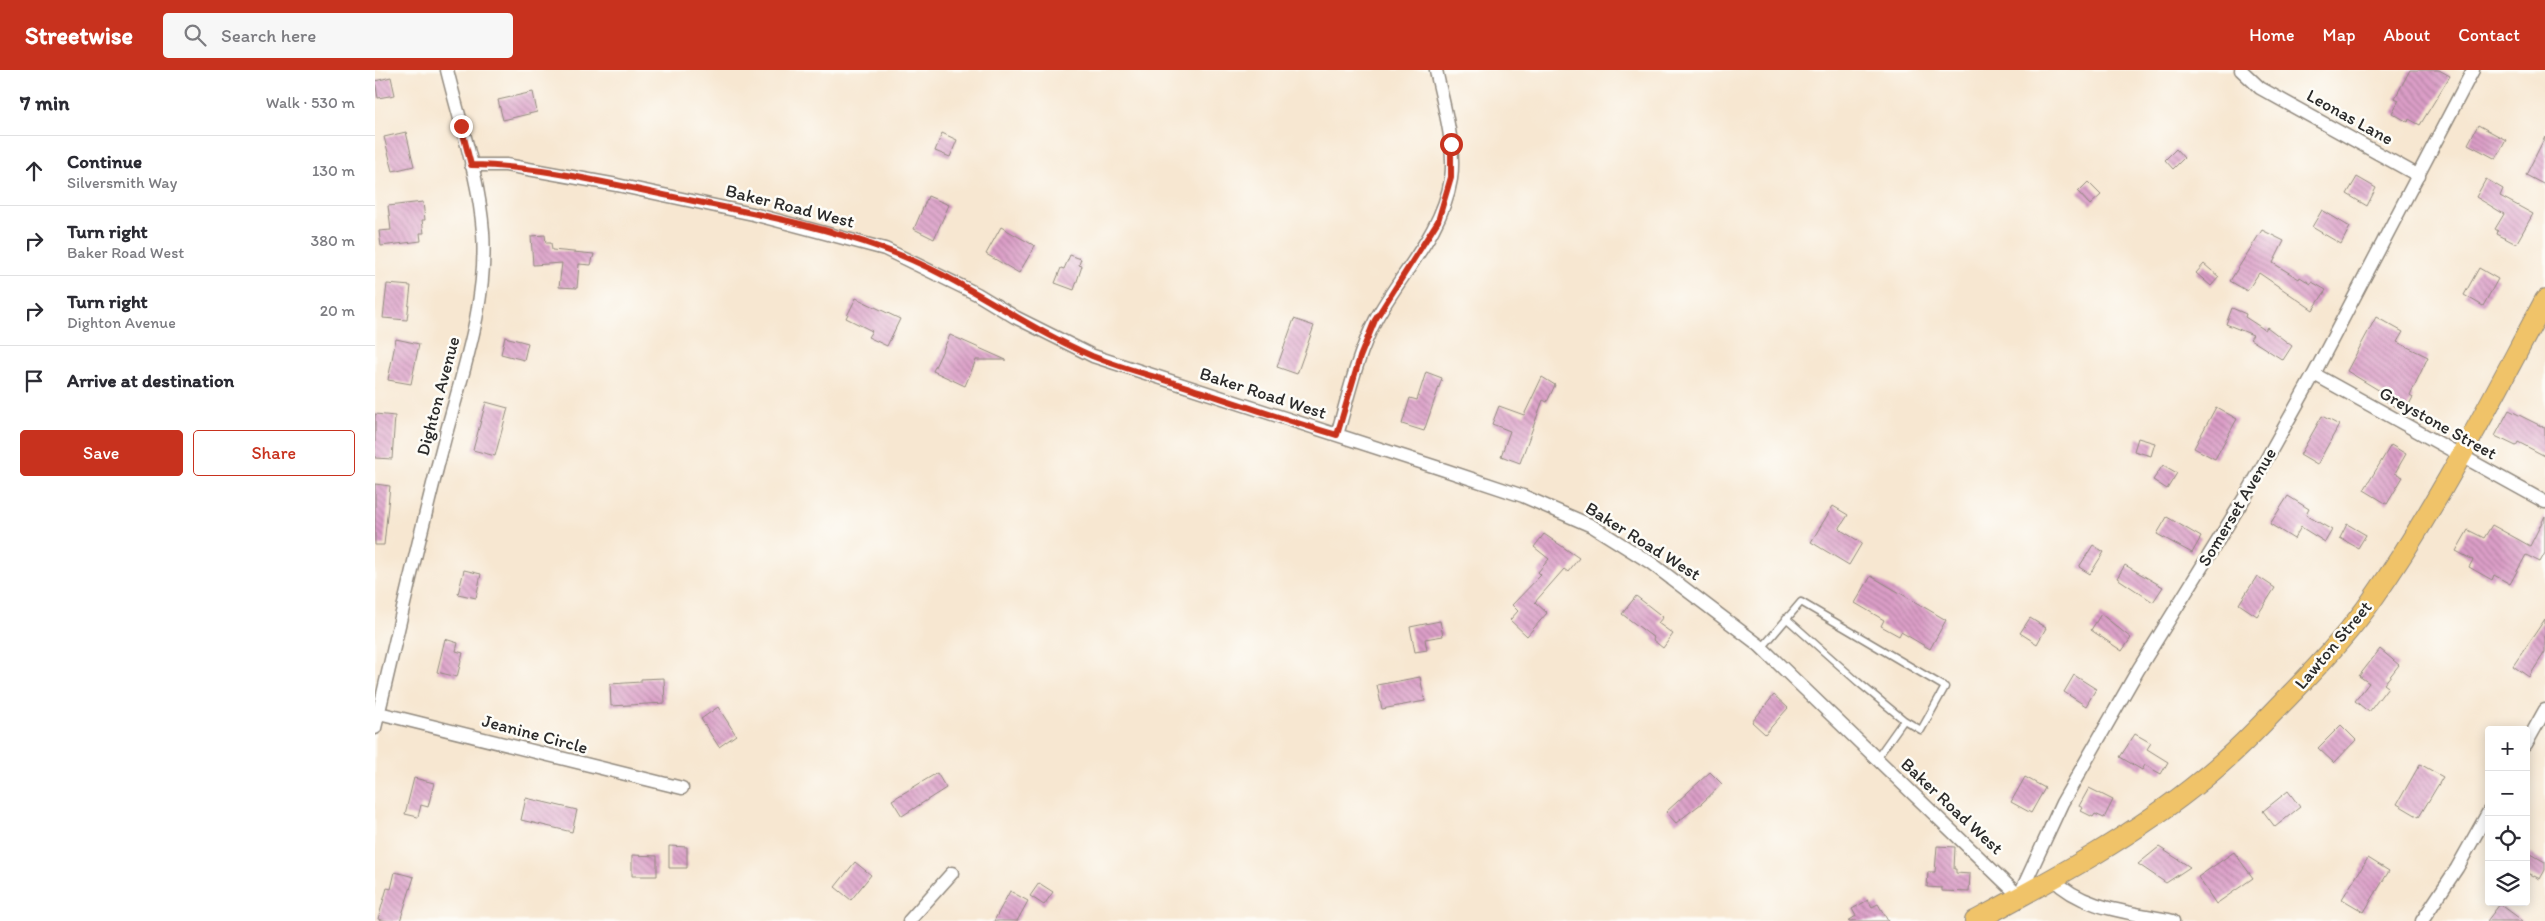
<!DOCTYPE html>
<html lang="en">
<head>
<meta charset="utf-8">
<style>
	body { margin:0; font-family:Itim,sans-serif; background:#f7f7f7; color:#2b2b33 }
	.controls { position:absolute; right:15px; bottom:15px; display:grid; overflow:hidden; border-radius:5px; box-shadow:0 2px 12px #0003 }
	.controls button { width:45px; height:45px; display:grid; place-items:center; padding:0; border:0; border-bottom:1px solid #e1e1e2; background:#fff; color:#2b2b33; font:25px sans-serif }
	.stop { position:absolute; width:15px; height:15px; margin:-11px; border:4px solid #c8321e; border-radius:50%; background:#fff }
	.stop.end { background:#c8321e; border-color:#fff; box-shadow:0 1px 5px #0008 }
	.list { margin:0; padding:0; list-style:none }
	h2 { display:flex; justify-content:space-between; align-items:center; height:65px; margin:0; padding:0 20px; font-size:21px }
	h2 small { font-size:16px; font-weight:400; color:#7c7c81 }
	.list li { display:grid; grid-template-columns:32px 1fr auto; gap:15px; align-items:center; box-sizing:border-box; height:70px; padding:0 20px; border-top:1px solid #e1e1e2 }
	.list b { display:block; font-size:19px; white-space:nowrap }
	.list p { margin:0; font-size:16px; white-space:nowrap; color:#7c7c81 }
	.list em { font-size:16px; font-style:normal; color:#7c7c81 }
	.actions { display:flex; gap:10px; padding:15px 20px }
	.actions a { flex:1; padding:11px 0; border:1px solid #c8321e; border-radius:5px; text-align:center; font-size:18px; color:#c8321e }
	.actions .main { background:#c8321e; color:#fff }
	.icon { flex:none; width:28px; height:28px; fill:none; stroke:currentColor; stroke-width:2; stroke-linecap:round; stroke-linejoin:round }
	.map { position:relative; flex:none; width:2170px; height:851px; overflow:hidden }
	header { display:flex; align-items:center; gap:30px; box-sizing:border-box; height:70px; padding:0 25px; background:#c8321e; color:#fff }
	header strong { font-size:24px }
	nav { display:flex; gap:28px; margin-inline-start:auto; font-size:18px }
	.search { width:350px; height:45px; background:#f7f7f7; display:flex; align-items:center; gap:12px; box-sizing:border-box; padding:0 18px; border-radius:5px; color:#7c7c81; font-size:19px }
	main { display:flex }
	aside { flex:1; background:#fff }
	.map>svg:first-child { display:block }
</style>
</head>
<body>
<header>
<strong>Streetwise</strong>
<div class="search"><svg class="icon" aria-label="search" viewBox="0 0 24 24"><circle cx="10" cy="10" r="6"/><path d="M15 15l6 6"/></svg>Search here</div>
<nav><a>Home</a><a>Map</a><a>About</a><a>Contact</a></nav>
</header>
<main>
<aside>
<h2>7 min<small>Walk · 530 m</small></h2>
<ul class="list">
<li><svg class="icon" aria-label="ahead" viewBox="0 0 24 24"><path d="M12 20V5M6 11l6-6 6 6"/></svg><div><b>Continue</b><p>Silversmith Way</p></div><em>130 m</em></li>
<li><svg class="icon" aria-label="right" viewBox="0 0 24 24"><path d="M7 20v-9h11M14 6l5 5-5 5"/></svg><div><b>Turn right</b><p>Baker Road West</p></div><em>380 m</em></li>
<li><svg class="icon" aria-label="right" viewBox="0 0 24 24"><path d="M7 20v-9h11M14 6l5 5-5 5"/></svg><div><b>Turn right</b><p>Dighton Avenue</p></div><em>20 m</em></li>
<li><svg class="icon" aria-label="arrive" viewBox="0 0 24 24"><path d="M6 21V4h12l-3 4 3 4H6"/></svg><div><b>Arrive at destination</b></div></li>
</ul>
<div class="actions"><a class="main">Save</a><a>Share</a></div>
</aside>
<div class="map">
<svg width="2170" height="851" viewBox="0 0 2170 851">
	<defs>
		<pattern id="building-back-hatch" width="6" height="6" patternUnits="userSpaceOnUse" patternTransform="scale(1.25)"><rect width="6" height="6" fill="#db9ec7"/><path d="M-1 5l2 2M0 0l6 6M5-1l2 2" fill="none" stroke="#b281a2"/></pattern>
	</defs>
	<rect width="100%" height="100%" fill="#fdfcf7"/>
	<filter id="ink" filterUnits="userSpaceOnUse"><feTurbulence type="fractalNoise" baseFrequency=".02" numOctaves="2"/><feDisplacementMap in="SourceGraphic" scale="10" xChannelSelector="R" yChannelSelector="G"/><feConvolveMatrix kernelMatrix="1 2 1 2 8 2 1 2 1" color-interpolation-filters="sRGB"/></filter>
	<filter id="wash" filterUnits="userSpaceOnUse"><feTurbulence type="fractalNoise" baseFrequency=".0096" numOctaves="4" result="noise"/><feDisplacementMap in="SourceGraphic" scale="20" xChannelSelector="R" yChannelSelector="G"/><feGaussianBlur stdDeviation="1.12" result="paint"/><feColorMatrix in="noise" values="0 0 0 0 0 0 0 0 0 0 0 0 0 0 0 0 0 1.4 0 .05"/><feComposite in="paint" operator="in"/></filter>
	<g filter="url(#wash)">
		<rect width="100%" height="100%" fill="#f7e7d1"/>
		<g id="blocks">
			<path fill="url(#building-back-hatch)" d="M2035,0H2064L2075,6L2045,55L2034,49L2033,52L2017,43L2024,30L2020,28Z
				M16,7L20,25L3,28L0,11Z
				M158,22L162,42L128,50L123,30Z
				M2103,55L2131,70L2121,89L2093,74Z
				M31,62L39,96L18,101L9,67Z
				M567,63L582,70L575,87L560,81Z
				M2170,67V115L2151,105Z
				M1801,79L1809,88L1798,99L1790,90Z
				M1982,107L2001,118L1992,136L1972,124Z
				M2111,109L2128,119L2125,126L2158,144L2141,174L2122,164L2123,161L2120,159L2129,144L2101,127Z
				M1713,112L1726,125L1715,135L1703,122Z
				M553,126L574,135L559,169L539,159Z
				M48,132L50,150H47L49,163H45L46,171L6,176L4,161L16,160L13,136Z
				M1947,140L1975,157L1966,174L1937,157Z
				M626,157L660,176L644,203L611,184Z
				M1887,160L1909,171L1898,193L1924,209L1925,207L1936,214L1937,212L1951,220L1938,240L1884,203L1872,221L1855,211Z
				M170,165L171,173H176L177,180L219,184L216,195L204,194L202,218L184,217L187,193L158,195L156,166Z
				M695,185L706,189L704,195L707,196L699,220L680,213L686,198L689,199Z
				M1829,194L1844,207L1836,216L1821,203Z
				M2104,198L2123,209L2108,236L2089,225Z
				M12,214L36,216L32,250L8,248Z
				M481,228L525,249L512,276L493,267L497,261L471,248Z
				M1857,238L1871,244L1870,247L1890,260L1892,257L1917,276L1908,290L1875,269L1878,265L1851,254Z
				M2001,247L2028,262L2022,272L2053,287L2035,325L2038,327L2030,342L2012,332L2015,327L1972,301Z
				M919,249L939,256L922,304L902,297Z
				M575,265L631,290H601L590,316L558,301Z
				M130,267L153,273L149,290L126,284Z
				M21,269L44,274L36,314L13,310Z
				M1051,302L1067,308L1049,361L1027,354L1035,328L1042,330Z
				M1167,307L1180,315L1172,332L1168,330L1145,393L1126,386L1135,361L1117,354L1124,336L1149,345Z
				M111,332L133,338L120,386L98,380Z
				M1841,337L1862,349L1840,389L1819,378Z
				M2134,340L2170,358V386L2143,372L2141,376L2120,366Z
				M0,344L20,346L17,389L0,388Z
				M1947,346L1964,355L1942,395L1925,385Z
				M1763,368L1780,373L1776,386L1759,381Z
				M2016,375L2031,384L2020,403L2028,407L2012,434L1989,420Z
				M1788,395L1802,403L1792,419L1778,410Z
				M0,414L15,416L9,475H0Z
				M1913,426L1934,439L1931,445L1957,460L1950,472L1926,457L1919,469L1895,454Z
				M1458,436L1473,445L1464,459L1487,473L1474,495L1436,472Z
				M2170,446V483L2165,492L2151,485L2135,514L2119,505L2117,510L2094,497L2098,490L2081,481L2093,460L2109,468L2117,455L2155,476Z
				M1792,447L1826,467L1817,483L1782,464Z
				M1972,454L1991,465L1983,478L1965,468Z
				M1169,464L1204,488L1193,502L1189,499L1160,532L1172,543L1152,566L1135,550L1143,541L1137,535L1166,505L1163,502L1174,489L1159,477Z
				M1718,475L1729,482L1715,504L1704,497Z
				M1750,495L1788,517L1778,532L1742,508Z
				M89,500L106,504L101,528L83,524Z
				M1496,506L1571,550L1555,579L1526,562L1524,566L1506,556L1509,550L1480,533Z
				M1882,506L1900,518L1882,546L1864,534Z
				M1261,526L1288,547L1283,553L1298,564L1288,578L1278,570L1279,568L1247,544Z
				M1726,544L1756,568L1747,581L1716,560Z
				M1655,548L1671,558L1662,574L1645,563Z
				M2170,549V582L2154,607L2138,596Z
				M1065,551L1068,566L1050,569L1052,580L1040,582L1035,557Z
				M70,569L83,573L81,581L88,583L82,607L62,602Z
				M2005,579L2024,595L2009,614L2013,617L1994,642L1980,631L1994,613L1984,606Z
				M1699,605L1721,619L1711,636L1689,622Z
				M1045,607L1050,631L1007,639L1002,615Z
				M289,608L290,633L236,636L235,614L266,612V609Z
				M1399,625L1413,638L1390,664L1377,652Z
				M343,637L361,665L344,677L326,649Z
				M1966,655L1981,670L1959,693L1943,678Z
				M1760,664L1776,673L1772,679L1793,692L1786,704L1770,695L1767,700L1745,687Z
				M2045,694L2068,707L2044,747L2022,734Z
				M1335,702L1347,714L1327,733L1301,753L1291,742Z
				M562,703L571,718L527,746L517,730Z
				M1650,707L1670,718L1656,743L1636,732Z
				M39,708L59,713L53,737L46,735L43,747L30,744Z
				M1714,718L1738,730L1729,748L1720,744L1718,747L1706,741L1708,738L1704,736Z
				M1913,721L1925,737L1900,757L1888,741Z
				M151,728L202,740L197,762L146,750Z
				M294,776L312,777V798H294Z
				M1562,776L1580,777L1579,799H1581V803L1595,804L1594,822L1567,821V818L1552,817L1553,802H1560Z
				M1784,777L1815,797L1791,813L1763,794Z
				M1859,782L1878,808L1841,834L1823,807Z
				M2156,784L2170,792V800L2165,809L2151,802V793Z
				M257,785L282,786V806H257Z
				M1993,788L2014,801L1989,842L1967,829Z
				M480,792L496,805L476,830L460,817Z
				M20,802L39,807L25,851H11L3,849L12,818L16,819Z
				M664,813L678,822L669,835L655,826Z
				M635,821L653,831L642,851H619Z
				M1493,830L1497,837L1503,834L1513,851H1473L1481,846L1477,839Z
				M2125,834L2148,851H2112Z"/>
		</g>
	</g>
	<g filter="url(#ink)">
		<use href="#blocks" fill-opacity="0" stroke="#91897e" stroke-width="1"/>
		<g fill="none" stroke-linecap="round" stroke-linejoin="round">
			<defs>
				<path id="lane" d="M1411,548L1483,612L1529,650
					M1387,578L1426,532L1570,617L1546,660L1529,650L1502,688"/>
				<path id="street" d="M1866,0L1885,18L2044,106
					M96,95H131L242,115L378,144L510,179L602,224L640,247L718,286L1064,398L1148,426L1217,456L1276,493L1384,575L1644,826L1687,733L1763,600L1873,422L1939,304L2098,0
					M1939,304L2170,432
					M962,365C973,327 982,285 1001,249C1026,203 1067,163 1076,109C1081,74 1068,34 1061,0
					M4,643L307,718
					M0,658C22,566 42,474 66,383C84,311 113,237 108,162C104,107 85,53 72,0
					M2151,674L2170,640
					M1677,808C1708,840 1756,842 1798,851
					M534,851L577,803
					M2047,851L2082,798L2114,741"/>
				<path id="primary" d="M1600,851C1678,809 1759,766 1828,709C1860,683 1889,652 1918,622C1946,593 1974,563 1997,530C2063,436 2115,332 2170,230"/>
			</defs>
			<use href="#lane" stroke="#91897e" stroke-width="9"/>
			<use href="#street" stroke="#91897e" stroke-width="15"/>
			<use href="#primary" stroke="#91897e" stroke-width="22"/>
			<use href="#lane" stroke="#fff" stroke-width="6"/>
			<use href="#street" stroke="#fff" stroke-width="12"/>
			<use href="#primary" stroke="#f0c369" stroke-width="20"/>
		</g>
	</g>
	<g fill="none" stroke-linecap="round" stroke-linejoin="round" filter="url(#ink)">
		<path stroke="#c8321e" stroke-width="6" d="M86,56L96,95C168,96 239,115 309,129C376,143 445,155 509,179C583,205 645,255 717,286C747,298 778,306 809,316C860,333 910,350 962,365L985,287L1000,250L1063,151L1076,107V74"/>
	</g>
	<g text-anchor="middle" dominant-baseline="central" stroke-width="5" stroke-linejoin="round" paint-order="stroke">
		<g font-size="18" fill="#2b2b2b" stroke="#fdfcf7">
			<text transform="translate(1975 47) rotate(29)">Leonas Lane</text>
			<text transform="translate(415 136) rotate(14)">Baker Road West</text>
			<text transform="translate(888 323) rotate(18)">Baker Road West</text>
			<text transform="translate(63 326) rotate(-75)">Dighton Avenue</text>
			<text transform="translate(2063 353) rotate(29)">Greystone Street</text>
			<text transform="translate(1862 437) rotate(-59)">Somerset Avenue</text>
			<text transform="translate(1268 471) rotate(32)">Baker Road West</text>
			<text transform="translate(1958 575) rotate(-50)">Lawton Street</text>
			<text transform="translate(160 664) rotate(15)">Jeanine Circle</text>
			<text transform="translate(1577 736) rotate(43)">Baker Road West</text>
		</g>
	</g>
</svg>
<div class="controls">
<button>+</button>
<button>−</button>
<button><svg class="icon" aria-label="locate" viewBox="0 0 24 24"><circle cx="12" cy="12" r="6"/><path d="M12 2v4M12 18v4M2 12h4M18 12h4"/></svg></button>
<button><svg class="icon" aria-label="layers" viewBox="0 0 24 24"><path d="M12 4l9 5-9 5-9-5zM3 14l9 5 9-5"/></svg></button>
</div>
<div class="stop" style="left:1076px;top:74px"></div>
<div class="stop end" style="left:86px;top:56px"></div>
</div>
</main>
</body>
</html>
